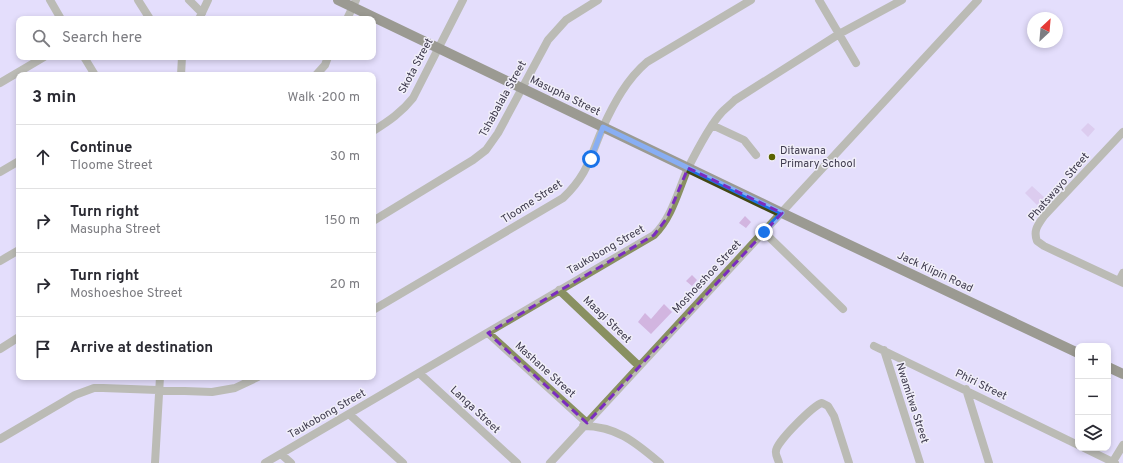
<!DOCTYPE html>
<html lang="en">
<head>
<meta charset="utf-8">
<style>
	body { margin:0; font-family:Overpass,sans-serif; background:#f7f7f7; color:#2b2b33 }
	.controls { position:absolute; right:12px; bottom:12px; display:grid; overflow:hidden; border-radius:8px; box-shadow:0 2px 6px #0003 }
	.controls button { width:36px; height:36px; display:grid; place-items:center; padding:0; border:0; border-bottom:1px solid #e1e1e2; background:#fff; color:#2b2b33; font:20px sans-serif }
	.compass { position:absolute; left:1027px; top:12px; width:36px; height:36px; border-radius:50%; background:#fff; box-shadow:0 2px 6px #0003; rotate:26deg }
	.stop { position:absolute; width:12px; height:12px; margin:-9px; border:3px solid #1a73e8; border-radius:50%; background:#fff }
	.stop.end { background:#1a73e8; border-color:#fff; box-shadow:0 1px 4px #0008 }
	.list { margin:0; padding:0; list-style:none }
	h2 { display:flex; justify-content:space-between; align-items:center; height:52px; margin:0; padding:0 16px; font-size:17px }
	h2 small { font-size:13px; font-weight:400; color:#7c7c81 }
	.list li { display:grid; grid-template-columns:26px 1fr auto; gap:12px; align-items:center; box-sizing:border-box; height:64px; padding:0 16px; border-top:1px solid #e1e1e2 }
	.list b { display:block; font-size:15px; white-space:nowrap }
	.list p { margin:0; font-size:13px; white-space:nowrap; color:#7c7c81 }
	.list em { font-size:13px; font-style:normal; color:#7c7c81 }
	.icon { flex:none; width:22px; height:22px; fill:none; stroke:currentColor; stroke-width:2; stroke-linecap:round; stroke-linejoin:round }
	.map { position:relative; flex:none; width:1123px; height:463px; overflow:hidden }
	.search { position:absolute; background:#fff; box-shadow:0 2px 6px #0003; left:16px; top:16px; width:360px; height:44px; display:flex; align-items:center; gap:10px; box-sizing:border-box; padding:0 14px; border-radius:8px; color:#7c7c81; font-size:15px }
	.panel { position:absolute; background:#fff; box-shadow:0 2px 6px #0003; left:16px; top:72px; width:360px; height:308px; border-radius:8px }
	.map>svg:first-child { display:block }
</style>
</head>
<body>
<div class="map">
<svg width="1123" height="463" viewBox="0 0 1123 463">
	<rect width="100%" height="100%" fill="#e4defc"/>
	<path fill="#d2b5e0" d="M1088,123L1095,129L1088,137L1081,130Z
		M1032,186L1044,197L1037,205L1025,193Z
		M745,216L751,222L746,228L739,223Z
		M692,275L697,280L692,286L686,281Z
		M664,304L672,312L651,334L638,322L645,313L651,319Z"/>
	<g fill="none" stroke-linecap="round" stroke-linejoin="round">
		<path stroke="#899061" stroke-width="8" d="M50,0L61,19
			M138,0L150,19
			M189,0L202,13
			M819,0L856,63
			M199,19L208,0
			M347,19L356,0
			M84,57L95,75
			M181,75L182,57
			M316,75L325,65L328,57
			M0,83L44,57
			M712,125L744,140L756,155
			M373,131C389,121 402,112 413,98L463,0
			M1123,132L1044,216C1038,225 1033,230 1037,241L1044,246L1123,283
			M0,172L19,161
			M373,221L473,160L486,150L498,133L548,40L566,20L598,0
			M764,232L843,309
			M0,261L19,250
			M1119,281L1123,273
			M559,290L639,366
			M373,310L563,198C588,174 590,157 603,127C614,103 627,79 647,62L751,0
			M488,333L587,423
			M874,346L1078,445
			M0,349L19,337
			M884,350L920,463
			M419,373L517,463
			M966,389L989,463
			M349,414L403,463
			M583,426C617,426 636,443 660,463
			M0,439L75,395L94,388H103L212,392L235,388L258,377
			M1084,448L1115,463
			M281,454L291,463
			M155,463L160,377
			M265,463L654,235C671,219 678,192 687,170C695,154 710,125 722,112C726,108 731,104 735,100L839,34L902,0
			M550,463L978,0
			M779,463C778,459 775,454 776,451C776,442 814,405 822,403L828,406L834,416L849,463
			M1112,463L1123,445"/>
		<path stroke="#434813" stroke-width="10" d="M338,0L782,213L1078,353
			M1108,367L1123,374"/>
	</g>
	<g fill="none" stroke-linecap="round" stroke-linejoin="round">
		<path stroke="#1a73e8" stroke-width="5" d="M591,159L603,127L782,213L764,232"/>
	</g>
	<path d="M0 0H1123V463H0ZM688,168L782,213L587,423L488,333L654,235L667,218Z" fill="#e4defc" fill-opacity=".55" fill-rule="evenodd"/>
	<path fill="none" stroke="#7b2cbf" stroke-width="3" stroke-dasharray="8 5" stroke-linejoin="round" d="M688,168L782,213L587,423L488,333L654,235L667,218Z"/>
	<circle fill="#5a6200" stroke="#f1eff9" stroke-width="1.5" cx="772" cy="157" r="4"/>
	<g text-anchor="middle" dominant-baseline="central" stroke-width="3" stroke-linejoin="round" paint-order="stroke">
		<g font-size="11" fill="#3e3a4d" stroke="#f1eff9">
			<text transform="translate(416 66) rotate(-62)">Skota Street</text>
			<text transform="translate(565 96) rotate(26)">Masupha Street</text>
			<text transform="translate(503 99) rotate(-61)">Tshabalala Street</text>
			<text transform="translate(1059 187) rotate(-49)">Phatswayo Street</text>
			<text transform="translate(532 202) rotate(-33)">Tloome Street</text>
			<text transform="translate(606 250) rotate(-30)">Taukobong Street</text>
			<text transform="translate(935 272) rotate(25)">Jack Klipin Road</text>
			<text transform="translate(707 277) rotate(-47)">Moshoeshoe Street</text>
			<text transform="translate(607 320) rotate(44)">Maagi Street</text>
			<text transform="translate(545 370) rotate(42)">Mashane Street</text>
			<text transform="translate(981 385) rotate(26)">Phiri Street</text>
			<text transform="translate(912 403) rotate(72)">Nwamitwa Street</text>
			<text transform="translate(475 410) rotate(43)">Langa Street</text>
			<text transform="translate(327 414) rotate(-30)">Taukobong Street</text>
		</g>
		<g font-size="11" fill="#3e3a4d" stroke="#f1eff9" text-anchor="start">
			<text x="780" y="151">Ditawana<tspan x="780" dy="13">Primary School</tspan></text>
		</g>
	</g>
</svg>
<div class="controls">
<button>+</button>
<button>−</button>
<button><svg class="icon" aria-label="layers" viewBox="0 0 24 24"><path d="M12 4l9 5-9 5-9-5zM3 14l9 5 9-5"/></svg></button>
</div>
<svg class="compass" viewBox="-18 -18 36 36"><path d="M0-13l5 13h-10z" fill="#e53935"/><path d="M0 13l5-13h-10z" fill="#7c7c81"/></svg>
<div class="stop" style="left:591px;top:159px"></div>
<div class="stop end" style="left:764px;top:232px"></div>
<div class="search"><svg class="icon" aria-label="search" viewBox="0 0 24 24"><circle cx="10" cy="10" r="6"/><path d="M15 15l6 6"/></svg>Search here</div>
<section class="panel">
<h2>3 min<small>Walk · 200 m</small></h2>
<ul class="list">
<li><svg class="icon" aria-label="ahead" viewBox="0 0 24 24"><path d="M12 20V5M6 11l6-6 6 6"/></svg><div><b>Continue</b><p>Tloome Street</p></div><em>30 m</em></li>
<li><svg class="icon" aria-label="right" viewBox="0 0 24 24"><path d="M7 20v-9h11M14 6l5 5-5 5"/></svg><div><b>Turn right</b><p>Masupha Street</p></div><em>150 m</em></li>
<li><svg class="icon" aria-label="right" viewBox="0 0 24 24"><path d="M7 20v-9h11M14 6l5 5-5 5"/></svg><div><b>Turn right</b><p>Moshoeshoe Street</p></div><em>20 m</em></li>
<li><svg class="icon" aria-label="arrive" viewBox="0 0 24 24"><path d="M6 21V4h12l-3 4 3 4H6"/></svg><div><b>Arrive at destination</b></div></li>
</ul>
</section>
</div>
</body>
</html>
